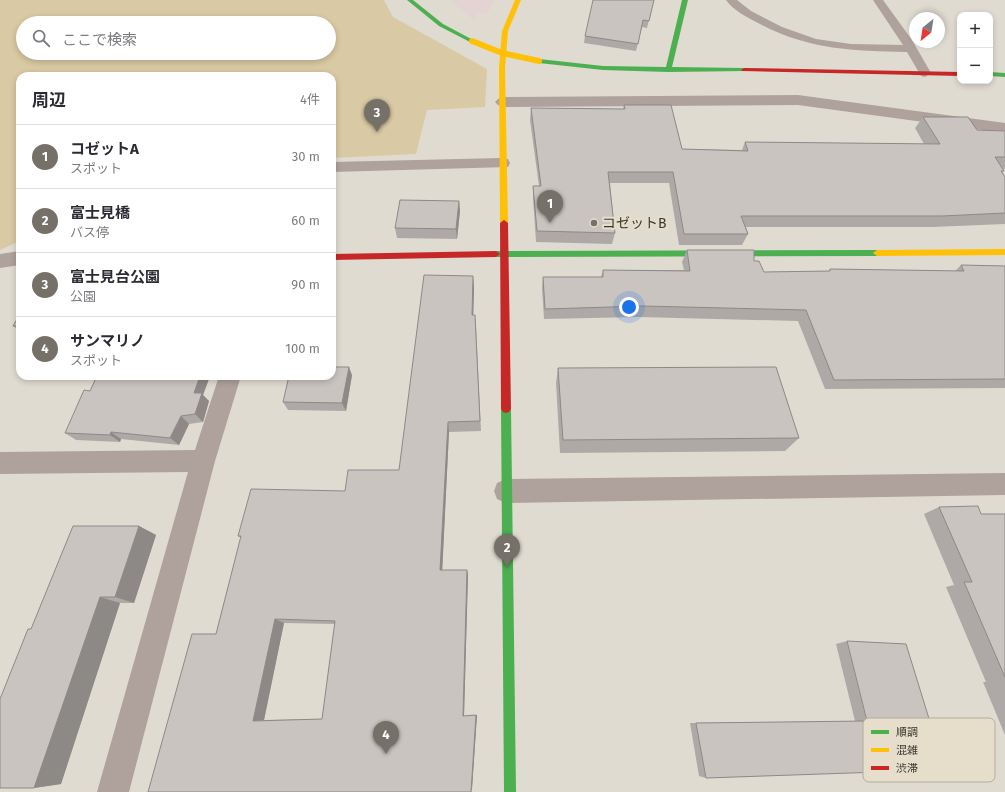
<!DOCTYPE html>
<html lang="ja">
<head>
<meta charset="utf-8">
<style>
	body { margin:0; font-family:"Fira Sans","Noto Sans JP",sans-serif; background:#f7f7f7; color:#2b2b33 }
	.controls { position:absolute; right:12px; top:12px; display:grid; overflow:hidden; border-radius:8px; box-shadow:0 2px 6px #0003 }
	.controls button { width:36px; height:36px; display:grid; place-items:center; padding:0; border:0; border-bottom:1px solid #e1e1e2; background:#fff; color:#2b2b33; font:20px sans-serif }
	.compass { position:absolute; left:909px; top:12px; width:36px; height:36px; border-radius:50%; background:#fff; box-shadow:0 2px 6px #0003; rotate:210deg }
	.you { position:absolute; left:629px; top:307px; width:14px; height:14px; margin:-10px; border:3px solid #fff; border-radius:50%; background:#1a73e8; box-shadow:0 0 0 6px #1a73e833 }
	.badge { display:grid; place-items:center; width:26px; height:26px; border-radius:50%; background:#757169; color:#fff; font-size:13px; font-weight:700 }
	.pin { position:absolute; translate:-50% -33px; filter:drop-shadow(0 1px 2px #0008) }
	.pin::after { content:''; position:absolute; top:21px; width:14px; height:12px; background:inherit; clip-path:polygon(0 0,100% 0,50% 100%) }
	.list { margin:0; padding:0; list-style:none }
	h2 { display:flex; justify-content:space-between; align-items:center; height:52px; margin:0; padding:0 16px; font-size:17px }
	h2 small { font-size:13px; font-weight:400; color:#7c7c81 }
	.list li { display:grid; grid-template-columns:26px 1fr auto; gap:12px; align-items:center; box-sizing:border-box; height:64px; padding:0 16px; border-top:1px solid #e1e1e2 }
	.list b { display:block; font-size:15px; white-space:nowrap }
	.list p { margin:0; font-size:13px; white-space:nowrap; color:#7c7c81 }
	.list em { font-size:13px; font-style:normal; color:#7c7c81 }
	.icon { flex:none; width:22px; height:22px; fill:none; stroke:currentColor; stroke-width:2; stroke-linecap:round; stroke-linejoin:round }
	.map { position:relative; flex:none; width:1005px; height:792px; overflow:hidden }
	.search { position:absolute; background:#fff; box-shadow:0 2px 6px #0003; left:16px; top:16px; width:320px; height:44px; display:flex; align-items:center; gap:10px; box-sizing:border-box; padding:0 14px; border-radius:22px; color:#7c7c81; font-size:15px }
	.panel { position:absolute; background:#fff; box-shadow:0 2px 6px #0003; left:16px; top:72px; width:320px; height:308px; border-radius:12px }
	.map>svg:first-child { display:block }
</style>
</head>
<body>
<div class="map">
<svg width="1005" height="792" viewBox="0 0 1005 792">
	<rect width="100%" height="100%" fill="#e0dbd1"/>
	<path fill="#e3d3d2" d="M450,0H494L487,14L477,13L474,20Z"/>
	<path fill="#d9c9a4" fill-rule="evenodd" d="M0,0H384L393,17L487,69L485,107L427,110L416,154L332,158V76H20V241L0,250ZM23,23H329V53H23Z"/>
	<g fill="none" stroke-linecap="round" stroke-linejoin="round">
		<path fill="#afa19c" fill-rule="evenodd" d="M726,0H737L751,11L782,27L816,39L851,44L903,45L873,0H883L912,40L931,73L925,77L921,76L907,52C852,51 808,50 758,23C747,17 734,11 726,0Z"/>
		<path fill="#afa19c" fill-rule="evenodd" d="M798,95L1005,123V133L798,105L503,107L498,105L495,102L498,99L503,97Z
			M502,158L508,159L510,163L508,167L332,172V162Z
			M20,251V265L0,268V254Z
			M219,376H241L215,461L129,792H97L188,472L0,474V452L195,450Z
			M1005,473V495L506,503L497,499L494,491L497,483L506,479Z"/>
		<path fill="#4caf50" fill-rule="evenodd" d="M407,0H413L443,24L475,41L470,42L439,26Z
			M682,0H688L672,67L744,68L747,70L746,71L668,72L603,70L539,63L536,61L539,59L603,66L666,67Z
			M990,72L1005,73V77L990,76Z
			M877,250L881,253L877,256L496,257L492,254L496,251Z
			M506,405L509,406L511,409L516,792H504L501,409L503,406Z"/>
		<path fill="#ffc107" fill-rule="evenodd" d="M515,0H521L508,31L505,68L508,223L504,226L500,223L499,68L502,31Z
			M1005,249V255L877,256L873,253L877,250Z"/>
		<path fill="#c62828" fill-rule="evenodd" d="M744,68L960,72V76L742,71L741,70Z
			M504,220L508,223L511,409L509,412L506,413L503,412L501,409L500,223Z
			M496,251L500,254L496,257L332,260V254Z"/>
		<path stroke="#ffc107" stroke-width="6" d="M472,41L502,53L539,61"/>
	</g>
	<path fill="#aea9a6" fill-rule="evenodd" d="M654,0L647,28L642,27L636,51L584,43L585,36Z
		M624,105L682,149L742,150L745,142L924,144L915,128L923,117L977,130L1005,131V169H1003L1004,171L1002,173L1005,177V224L932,227H746L748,234L742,245H679L669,183H610L615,233L612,244L536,242L533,197V186H539L530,120L531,108L623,109Z
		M459,201L460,211L457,239L397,238L395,228Z
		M687,250L754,261L764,272L829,271L830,269L955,271L961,265L1005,266V388L825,389L798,321L639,317L544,319L542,288L543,277H601L603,270H684L682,262Z
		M473,276L474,288L473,315H475L476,326L481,431L449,432L442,570H467L468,575L464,716L477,715L472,789L148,792L216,634L241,538L238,536L345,491L399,470ZM284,623L335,624L322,719L264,720Z
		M20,314V331L13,326Z
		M558,368L799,438L785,451L560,453L556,383Z
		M352,375L346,411L288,410L283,402Z
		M97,376H210L203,395L209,401L203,422L189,424L179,445L121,439L120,442L76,440L65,433L90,391Z
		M939,507L981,514H1005V735L983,682H986L946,587L954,585L924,514Z
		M139,526L156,535L134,603H120L61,784L34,788L31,629Z
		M847,641L880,774L870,772L706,778L699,776L690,723L855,721L836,644Z"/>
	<path fill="#8d8987" d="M459,201L460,211L457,239L456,229Z
		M473,276L474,288L473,326L472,315Z
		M349,367L352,375L346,411L342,403Z
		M200,376H210L203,395L209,401L203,422L195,414L194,393Z
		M181,416L189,424L179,445L170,438Z
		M448,422L449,432L442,575L440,570Z
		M111,432L121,439L120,442L110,435Z
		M139,526L156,535L134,603L115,597Z
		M467,570L468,575L464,716H463Z
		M100,597L120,603L61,784L34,788Z
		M275,619L284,623L264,720L253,721Z
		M476,715H477L472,789L471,792Z"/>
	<path fill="#cac4c1" stroke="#8d8987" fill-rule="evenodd" d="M593,0H654L649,21L643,20L638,44L585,36Z
		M624,105H671L682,149L748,151L745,142L940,144L923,117H968L977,130L1005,131V157H995L1004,171H1001L1005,177V213L942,216H741L748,234H684L673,172H608L615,233L537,231L533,186H541L531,108L625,109Z
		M400,200L459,201L456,229L395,228Z
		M687,250H754V261H759L764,272L830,271V269L964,271L961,265L1005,266V379L834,380L806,310L643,306L545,309L543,277H603V270L690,271Z
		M424,275L473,276L472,315H475L480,421L448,422L440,570H467L463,716L476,715L471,792H148L192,634H216L241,536H238L251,489L345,491L348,470H399ZM275,619L335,621L322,719L253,721Z
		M20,314V326H13Z
		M332,367H349L342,403L283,402L289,376H332Z
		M776,367L799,438L563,440L558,368Z
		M97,376H200L194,393H202L195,414L181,416L170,438L111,432L110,435L65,433L84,390L90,391Z
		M978,506L981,514H1005V677L964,582H972L939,507Z
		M73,526H139L115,597H100L34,788H0V699L28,629H31Z
		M847,641L906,644L947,777L880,774V772L706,778L696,723L867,721Z"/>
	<circle fill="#757169" stroke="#e6ddcb" stroke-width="1.5" cx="594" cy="223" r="4"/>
	<g text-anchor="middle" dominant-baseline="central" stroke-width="4" stroke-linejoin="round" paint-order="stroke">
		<g font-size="14" fill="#3b3831" stroke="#e6ddcb" text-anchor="start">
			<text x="602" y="223">コゼットB</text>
		</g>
	</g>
	<rect x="863" y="718" width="132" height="64" rx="6" fill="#e6ddcb" stroke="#b3ac9d" stroke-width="1"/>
	<rect x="871" y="730" width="18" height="4" fill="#4caf50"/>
	<rect x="871" y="748" width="18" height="4" fill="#ffc107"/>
	<rect x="871" y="766" width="18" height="4" fill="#c62828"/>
	<g font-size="11" fill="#3b3831">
		<text x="896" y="736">順調</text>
		<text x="896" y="754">混雑</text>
		<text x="896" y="772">渋滞</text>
	</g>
</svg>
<div class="controls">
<button>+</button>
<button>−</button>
</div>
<svg class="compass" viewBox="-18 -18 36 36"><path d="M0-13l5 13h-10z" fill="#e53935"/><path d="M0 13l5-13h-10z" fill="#7c7c81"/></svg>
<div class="you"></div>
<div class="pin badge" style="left:550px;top:223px">1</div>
<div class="pin badge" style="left:507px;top:567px">2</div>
<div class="pin badge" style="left:377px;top:132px">3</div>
<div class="pin badge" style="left:386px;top:754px">4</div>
<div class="search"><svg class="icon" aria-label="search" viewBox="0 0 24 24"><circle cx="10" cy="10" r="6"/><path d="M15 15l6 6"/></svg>ここで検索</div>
<section class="panel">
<h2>周辺<small>4件</small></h2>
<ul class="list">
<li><span class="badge">1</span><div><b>コゼットA</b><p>スポット</p></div><em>30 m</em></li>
<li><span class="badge">2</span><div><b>富士見橋</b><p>バス停</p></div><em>60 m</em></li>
<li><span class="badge">3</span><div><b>富士見台公園</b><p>公園</p></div><em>90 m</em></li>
<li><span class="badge">4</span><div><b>サンマリノ</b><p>スポット</p></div><em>100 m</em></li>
</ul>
</section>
</div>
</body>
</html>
